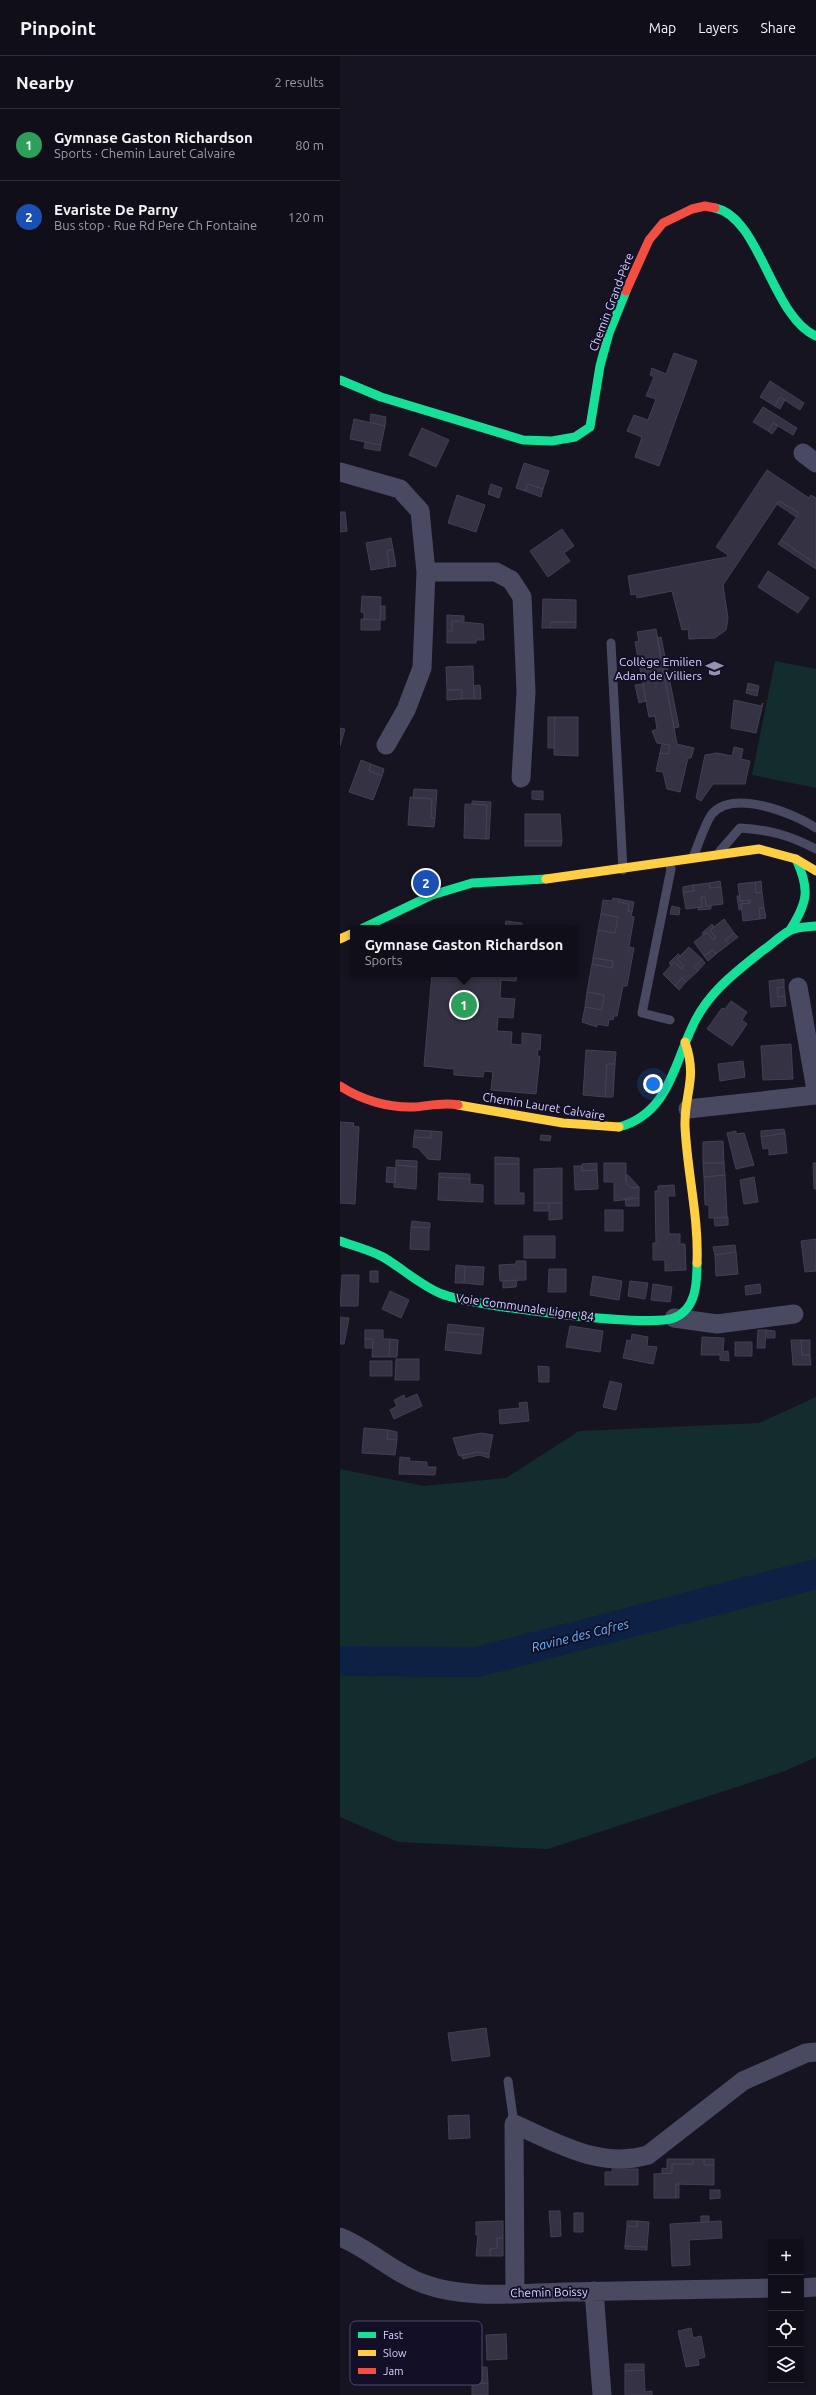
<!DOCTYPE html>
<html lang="en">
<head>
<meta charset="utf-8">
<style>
	body { margin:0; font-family:Ubuntu,sans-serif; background:#191822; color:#f1f3f6 }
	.controls { position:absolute; right:12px; bottom:12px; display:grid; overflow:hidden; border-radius:0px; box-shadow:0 2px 6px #0003 }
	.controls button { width:36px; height:36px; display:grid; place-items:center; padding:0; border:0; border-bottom:1px solid #302f38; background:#100f19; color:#f1f3f6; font:20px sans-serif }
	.you { position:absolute; left:313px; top:1028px; width:14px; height:14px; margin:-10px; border:3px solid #fff; border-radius:50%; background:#1a73e8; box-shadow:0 0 0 6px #1a73e833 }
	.badge { display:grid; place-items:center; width:26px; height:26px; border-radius:50%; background:#9591b1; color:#fff; font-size:13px; font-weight:700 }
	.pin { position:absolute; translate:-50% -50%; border:2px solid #fff; box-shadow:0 1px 4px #0006 }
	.popup { position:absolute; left:10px; top:869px; width:228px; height:52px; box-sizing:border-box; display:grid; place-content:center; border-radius:0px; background:#100f19; filter:drop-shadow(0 1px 3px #0005); font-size:13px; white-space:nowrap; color:#9c9ca2 }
	.popup b { font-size:15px; color:#f1f3f6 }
	.popup::after { content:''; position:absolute; left:50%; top:100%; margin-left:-8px; border:8px solid transparent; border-top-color:#100f19 }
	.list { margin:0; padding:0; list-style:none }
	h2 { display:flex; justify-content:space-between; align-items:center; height:52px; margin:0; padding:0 16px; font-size:17px }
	h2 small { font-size:13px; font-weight:400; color:#9c9ca2 }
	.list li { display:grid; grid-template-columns:26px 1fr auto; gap:12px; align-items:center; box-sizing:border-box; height:72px; padding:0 16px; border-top:1px solid #302f38 }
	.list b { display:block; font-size:15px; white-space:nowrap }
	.list p { margin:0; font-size:13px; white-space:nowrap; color:#9c9ca2 }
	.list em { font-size:13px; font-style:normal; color:#9c9ca2 }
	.icon { flex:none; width:22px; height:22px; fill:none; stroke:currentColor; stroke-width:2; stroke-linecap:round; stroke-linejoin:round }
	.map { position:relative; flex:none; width:476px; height:2339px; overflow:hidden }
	header { display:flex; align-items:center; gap:24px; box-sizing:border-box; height:56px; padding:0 20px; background:#100f19; border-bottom:1px solid #302f38 }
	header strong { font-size:19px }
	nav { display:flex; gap:22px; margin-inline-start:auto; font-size:14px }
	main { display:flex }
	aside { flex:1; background:#100f19 }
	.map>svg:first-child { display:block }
</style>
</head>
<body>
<header>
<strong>Pinpoint</strong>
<nav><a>Map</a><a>Layers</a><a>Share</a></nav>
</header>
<main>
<aside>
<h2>Nearby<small>2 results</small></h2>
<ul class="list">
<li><span class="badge" style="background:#2e9e5b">1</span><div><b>Gymnase Gaston Richardson</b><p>Sports · Chemin Lauret Calvaire</p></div><em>80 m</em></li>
<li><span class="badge" style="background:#1a4fb4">2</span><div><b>Evariste De Parny</b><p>Bus stop · Rue Rd Pere Ch Fontaine</p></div><em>120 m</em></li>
</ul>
</aside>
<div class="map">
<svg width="476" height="2339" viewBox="0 0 476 2339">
	<rect width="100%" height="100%" fill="#161421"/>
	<path fill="#132c2d" d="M435,605L476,613V732L412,719Z
		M476,1341V1701L445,1715L208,1793L58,1786L0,1761V1413L84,1430L166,1422L239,1375L419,1367Z"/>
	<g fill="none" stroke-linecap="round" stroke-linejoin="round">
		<path stroke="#0d2144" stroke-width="30" d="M0,1605L137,1606L476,1518"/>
	</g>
	<path fill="#343243" stroke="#433f54" d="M334,297L357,305L319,410L295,401L302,381L287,375L294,359L308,364L316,343L306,340L314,321L310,319L312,312L326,318Z
		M430,325L464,347L460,354L440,341L435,350L420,341Z
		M440,341L445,344L440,353L435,350Z
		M423,351L457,372L453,379L433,367L428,375L413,366Z
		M31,358L46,361L45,370L30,366Z
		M14,363L45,370L41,389L10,383Z
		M433,367L438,370L432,378L428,375Z
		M82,372L109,384L96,411L69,399Z
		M25,386L41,389L40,395L24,392Z
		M184,407L209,415L203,433L188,428L185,435L176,432Z
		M427,414L469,442L471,439L476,442V508L441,484L459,457L439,445L383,529L388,562L386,574L375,582L349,583L348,573L342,574L332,535L297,542L296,538L291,539L288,520L387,501L388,499L376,491Z
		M151,428L162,432L159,442L148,438Z
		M188,428L203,433L201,441L185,435Z
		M117,439L145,449L136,476L108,467Z
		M439,445L459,457L456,461L437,448Z
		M0,456H5L7,475L0,476Z
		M222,473L234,490L224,497L230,505L208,521L190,495Z
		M51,482L53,493L47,495L49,511L31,514L26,487Z
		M441,484L476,508V513L438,488Z
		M53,493L56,510L49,511L47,495Z
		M428,515L469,542L458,557L418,531Z
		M22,540L41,541L40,564L24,563V557L21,556Z
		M203,543L236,544V566H211L210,572H202Z
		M41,550H45V564H40Z
		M107,559L124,560V565H112V575H107Z
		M21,563L40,564V574H21Z
		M112,565L143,568L144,584H136V587H107V575H112Z
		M211,566H236V572H210Z
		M316,573L337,688L354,692L351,702H348L340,736L327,733L323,716L316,715L320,697L328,698L330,689L317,687L312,675L317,673L315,660L309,661L295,586L299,585L297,576Z
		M321,581L339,671L334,672L317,582Z
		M133,610L134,643H122V634H107L106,611Z
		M408,627L419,630L418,635L407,633Z
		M303,628L306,645L299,647L295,629Z
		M140,629L141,643H134V630Z
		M407,633L418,635L417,640L406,637Z
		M107,634H122V643L107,644Z
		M394,644L421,650L423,647L416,677L391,672Z
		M208,661H215L214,692H208Z
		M215,661H238V700L214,699Z
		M0,672L5,673L0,690Z
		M322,688L330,689L328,698L320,697Z
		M394,691L403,693L401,703L410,705L405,728H373L361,745L356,742L365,699L377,697L392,700Z
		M21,704L31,708L29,715L42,720L33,744L9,736Z
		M31,708L44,713L42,720L29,715Z
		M74,733L97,734L95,762H91L92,743L73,742Z
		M192,735H203V744L192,743Z
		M70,741L92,743L91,762H95L94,771L68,769Z
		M132,745L151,746L149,783H146L147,749L132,748Z
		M125,748L147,749L146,783L124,782Z
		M185,758H220L222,785H185Z
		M185,785H222L221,790H185Z
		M380,825L381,831L370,832L369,827Z
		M421,825L422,836L416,837L415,826Z
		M415,826L416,837L422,836L424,852H419L420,863L403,865L401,848L410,847V844L400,845L398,828Z
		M369,827L370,832L381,831L383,848L366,850L365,841H361L362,851L346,853L343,836L354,835L353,829Z
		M353,829L354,835L343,836V831Z
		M397,840H399L400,845L410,844V847L401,848V853L399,854Z
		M361,841H365L366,850H371V853L358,854V851H362Z
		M273,842L279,843L278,846L289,848L288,855L292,856L291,860L294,861L289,891L294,892L287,930H283L277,960H274L273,964L269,963L268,970L257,968V971L242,966L245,951L262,954L264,939L247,936L252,908L272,912L273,905L253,902L258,874L275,877L278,861L261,858L263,844L272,845Z
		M279,843L294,846L292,856L288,855L289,848L278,846Z
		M332,850L340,852L339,859L330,858Z
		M419,852H424L426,862L420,863Z
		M261,858L278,861L275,877L258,874Z
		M384,863L394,877L385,884L389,888L376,898L373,894L364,900L354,886L367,876L373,884L376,882L370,874Z
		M166,865L182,867V872H165Z
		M372,868L374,871L370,874L376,882L373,884L367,876L363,879L362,877Z
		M394,877L398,881L389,888L385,884Z
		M349,891L362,903L354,911L358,915L346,926L342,922L335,930L323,918L334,906L342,913L344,910L337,903Z
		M373,894L376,898L368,905L364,900Z
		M338,898L341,900L337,903L344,910L342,913L334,906L331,909L329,907Z
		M253,902L273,905L272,912L252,908Z
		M362,903L365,907L358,915L354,911Z
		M92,918H177L176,925L161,924L160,942L175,943L173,962L158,961L157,975L172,976L171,988L182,989V977L201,979L200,994L198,993L197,1000H200L196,1038L151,1034L153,1016L144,1015L143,1021L114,1019V1013L84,1010Z
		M342,922L346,926L339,934L335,930Z
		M444,923V931L437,932L438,941L445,940L446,950L431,951L429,925Z
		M444,931L445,940L438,941L437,932Z
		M247,936L264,939L262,954L245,951Z
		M391,945L407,956L402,964L407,968L392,990L367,973L382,952L385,953Z
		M451,988L453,1023L423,1024L421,990Z
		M246,994L276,996L275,1008H267L265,1041L243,1039Z
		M403,1005L405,1021L380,1025L378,1008Z
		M267,1008H275L273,1041H265Z
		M0,1066L14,1067L13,1070L19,1071L15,1148L0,1147Z
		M444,1073L445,1077L421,1081V1075Z
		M75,1074L91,1075V1082L74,1081Z
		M91,1075L102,1076L100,1104L88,1103L78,1092L73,1091L74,1081L91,1082Z
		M396,1075V1078L404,1077L414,1109L396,1113L387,1077Z
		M445,1077L447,1097L429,1099V1092L423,1093L421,1081Z
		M201,1079L211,1080L210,1085L200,1084Z
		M383,1085L384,1107H363V1086Z
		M155,1101L179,1102V1108H155Z
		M56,1104L77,1105V1111L56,1109Z
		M257,1107V1114L242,1115V1108Z
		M264,1107H286V1127L291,1132L299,1131V1142L274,1145V1126H264Z
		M363,1107H384L385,1119L364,1121Z
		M473,1107H476V1133H474Z
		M155,1108H179V1137H184V1148H155Z
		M56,1109L77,1111L76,1133L54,1131Z
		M234,1110H242V1115L257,1114L258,1133L235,1134Z
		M47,1111L56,1112L55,1127L46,1126Z
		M222,1112V1147H194V1113Z
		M99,1117L130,1118V1123L99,1121Z
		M286,1119H288L299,1131L291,1132L286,1127Z
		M385,1119L387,1161L369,1162V1149H365L364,1121Z
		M99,1121L130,1123V1128L143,1129V1146L98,1144Z
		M414,1121L418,1146L404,1148L400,1124Z
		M334,1129L335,1140H328L329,1178H340V1188H345L346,1214L325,1215V1204H313V1187H316L315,1135H318V1130Z
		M285,1142H299V1150H286Z
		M194,1147H209L208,1155H194Z
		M209,1147H222V1163L209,1164Z
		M265,1154H283V1175H265Z
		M388,1161V1169L375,1170L374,1162Z
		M72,1165L90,1167V1172L71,1171Z
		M71,1171L89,1172V1194L70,1193Z
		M184,1180H215V1202H184Z
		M476,1183V1215L465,1216L461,1185Z
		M395,1189L396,1196L375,1199L373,1191Z
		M396,1196L398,1218L376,1220L375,1199Z
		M176,1205H186V1224L160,1225L159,1209L176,1208Z
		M116,1209L125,1210L124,1227H115Z
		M125,1210L144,1211L143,1229L124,1227Z
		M209,1213H226V1236H208Z
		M30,1215H38V1226H30Z
		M2,1219H19L18,1250H0Z
		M253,1220L282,1225L279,1244L250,1239Z
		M177,1224L176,1231L163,1232V1225Z
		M290,1225L308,1227L305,1243L288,1240Z
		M313,1228L332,1231L330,1246L311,1244Z
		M420,1228L421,1237L406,1239L405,1230Z
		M50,1235L69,1244L61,1262L42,1253Z
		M0,1261L9,1262L4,1288H0Z
		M108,1268L144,1272L143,1279L107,1276Z
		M230,1270L263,1275L260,1296L226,1291Z
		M25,1274H43V1283H50L49,1301H32L33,1283H25Z
		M418,1274H426L425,1292H417Z
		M426,1274L435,1275V1282H427Z
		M107,1276L143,1279L141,1298L105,1294Z
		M292,1278L308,1281L307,1290L317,1291L313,1308L283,1302L287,1284L291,1285Z
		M362,1281L384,1282L383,1296L388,1295L389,1305L380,1304V1299H361Z
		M25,1283H33V1292H25Z
		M50,1283L58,1284L57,1301H49Z
		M451,1284H461L462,1299H470L471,1309H453Z
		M461,1284H470V1299H462Z
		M395,1286H412V1300H395Z
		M56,1303H79V1324H55Z
		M30,1305H52V1320H30Z
		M198,1310L209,1311V1326H199Z
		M270,1325L282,1328L276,1354L263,1351Z
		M77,1338L82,1350L54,1363L50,1354L57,1350L54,1344L64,1339L65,1343Z
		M187,1346L189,1365L160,1368L159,1354L180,1352L179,1347Z
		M24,1372L48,1374L47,1383L57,1384L55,1399L22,1397Z
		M48,1374L57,1376V1384L47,1383Z
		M142,1377L153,1379L149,1398L138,1396L119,1400L113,1382Z
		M138,1396L149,1398V1402L139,1399L123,1403L121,1399Z
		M60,1401L70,1402L69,1405L87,1406V1411H96L95,1419L59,1418Z
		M146,1972L150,2000L112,2005L108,1977Z
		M129,2059L130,2082L109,2083L108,2060Z
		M327,2103H353V2108H332V2117L322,2118V2112L327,2113Z
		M353,2103H364V2109H374V2129L336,2128V2142H314V2118L332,2117V2108H353Z
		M364,2103H374V2109H364Z
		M273,2108H282L281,2113H298V2129H265V2116H272Z
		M336,2128H339V2142H336Z
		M370,2134H380V2142L370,2143Z
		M209,2155H220L221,2180L211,2181Z
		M234,2157H243V2176H234Z
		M361,2160H369V2166H361Z
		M163,2165V2182H157V2192L150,2193V2200H136L138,2179H136V2166Z
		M287,2165H297V2171L287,2170Z
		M297,2165L309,2166L307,2191L285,2190L287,2170L297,2171Z
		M381,2165L382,2182L349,2184L350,2209L332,2210L330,2168Z
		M157,2182H163V2200H150V2193L157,2192Z
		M285,2190L307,2191V2194L285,2193Z
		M351,2272L353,2282L361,2280L365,2301L358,2303L359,2309L346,2311L338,2275Z
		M166,2278L167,2303L147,2304L146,2279Z
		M285,2308H304V2314L285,2315Z
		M147,2311L148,2327L132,2328L131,2312Z
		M304,2314L305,2336L312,2335V2339H285V2315Z
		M148,2327V2339H132V2328Z"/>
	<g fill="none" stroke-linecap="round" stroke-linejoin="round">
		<path stroke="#4a4962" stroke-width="9" d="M271,587L283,814
			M380,795L400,772C430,774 449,779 476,793
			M353,801C358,790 365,767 372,758C394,733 453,757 476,772
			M329,807L331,813L302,957L330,964
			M168,2025L174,2068"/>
		<path stroke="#4a4962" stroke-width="19" d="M463,397L476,407
			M0,416L60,433L80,455L86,516L82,612L66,654L46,689
			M86,516H156L171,524L182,541L186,636L181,722
			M458,931L476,1034
			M348,1053L476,1039
			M334,1262L377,1268L454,1258
			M0,2181C30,2193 53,2217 84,2228C128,2244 180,2237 225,2236C294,2235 362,2233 431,2232
			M461,2232L476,2231
			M254,2235L262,2339
			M175,2237L174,2068C218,2087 259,2113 308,2099L403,2025L466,1997L476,1996"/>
		<path stroke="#16e098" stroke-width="9" d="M375,152C420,161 432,261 476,280
			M0,324L41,341L183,384L212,385L235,381L250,371L260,310L269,277L286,235
			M23,872L92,839L132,827L206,823
			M450,874C468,846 470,833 456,803
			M279,1071C330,1057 334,1006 355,965C371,934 396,916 422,895C431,889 440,880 449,875C456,871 468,871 476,870
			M0,1185C14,1190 30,1194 43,1201C62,1212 81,1230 102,1238C131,1250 309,1272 334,1262C356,1253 357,1228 357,1207"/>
		<path stroke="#ffcf43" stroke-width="9" d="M206,823L419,793L456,803L476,815
			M0,883L13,877
			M345,986C358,1023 344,1037 345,1070C347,1116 359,1161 357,1207
			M118,1049L223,1067L279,1071"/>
		<path stroke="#f24e42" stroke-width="9" d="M286,235L309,184L323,167L352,153L365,150L375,152
			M0,1030C21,1044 49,1052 74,1051C88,1050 104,1046 118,1049"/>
	</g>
	<defs>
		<symbol id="school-bare" viewBox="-9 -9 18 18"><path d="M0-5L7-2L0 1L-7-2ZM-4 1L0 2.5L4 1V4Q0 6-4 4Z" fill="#9591b1" stroke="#130f26" stroke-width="2.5" paint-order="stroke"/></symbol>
	</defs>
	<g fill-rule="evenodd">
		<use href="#school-bare" x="362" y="600" width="25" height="25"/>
	</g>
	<g text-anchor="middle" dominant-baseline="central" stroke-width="4" stroke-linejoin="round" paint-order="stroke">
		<g font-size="12" fill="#d9d4ff" stroke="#130f26">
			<text transform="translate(271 246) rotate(-69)">Chemin Grand-Père</text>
			<text transform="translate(204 1050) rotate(9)">Chemin Lauret Calvaire</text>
			<text transform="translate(185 1251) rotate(8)">Voie Communale Ligne 84</text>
			<text transform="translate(209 2236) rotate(-1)">Chemin Boissy</text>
		</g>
		<g font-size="12" fill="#d9d4ff" stroke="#130f26" text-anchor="end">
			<text x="362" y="605">Collège Emilien<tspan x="362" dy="14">Adam de Villiers</tspan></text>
		</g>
		<g font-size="13" font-style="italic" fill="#62b6ff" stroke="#130f26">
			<text transform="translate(240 1579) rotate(-14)">Ravine des Cafres</text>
		</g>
	</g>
	<rect x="10" y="2265" width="132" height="64" rx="6" fill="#130f26" stroke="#4e4a67" stroke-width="1"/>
	<rect x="18" y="2276" width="18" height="6" fill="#16e098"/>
	<rect x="18" y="2294" width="18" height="6" fill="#ffcf43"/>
	<rect x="18" y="2312" width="18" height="6" fill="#f24e42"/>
	<g font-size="11" fill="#d9d4ff">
		<text x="43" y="2283">Fast</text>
		<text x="43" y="2301">Slow</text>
		<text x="43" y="2319">Jam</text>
	</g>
</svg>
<div class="controls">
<button>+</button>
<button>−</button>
<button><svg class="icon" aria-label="locate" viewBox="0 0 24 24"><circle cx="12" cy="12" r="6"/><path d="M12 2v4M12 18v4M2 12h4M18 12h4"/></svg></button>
<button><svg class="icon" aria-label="layers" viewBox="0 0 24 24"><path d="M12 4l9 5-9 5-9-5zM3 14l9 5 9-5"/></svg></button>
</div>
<div class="you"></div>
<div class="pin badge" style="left:124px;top:949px;background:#2e9e5b">1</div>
<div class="popup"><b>Gymnase Gaston Richardson</b>Sports</div>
<div class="pin badge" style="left:86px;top:827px;background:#1a4fb4">2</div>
</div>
</main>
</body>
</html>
